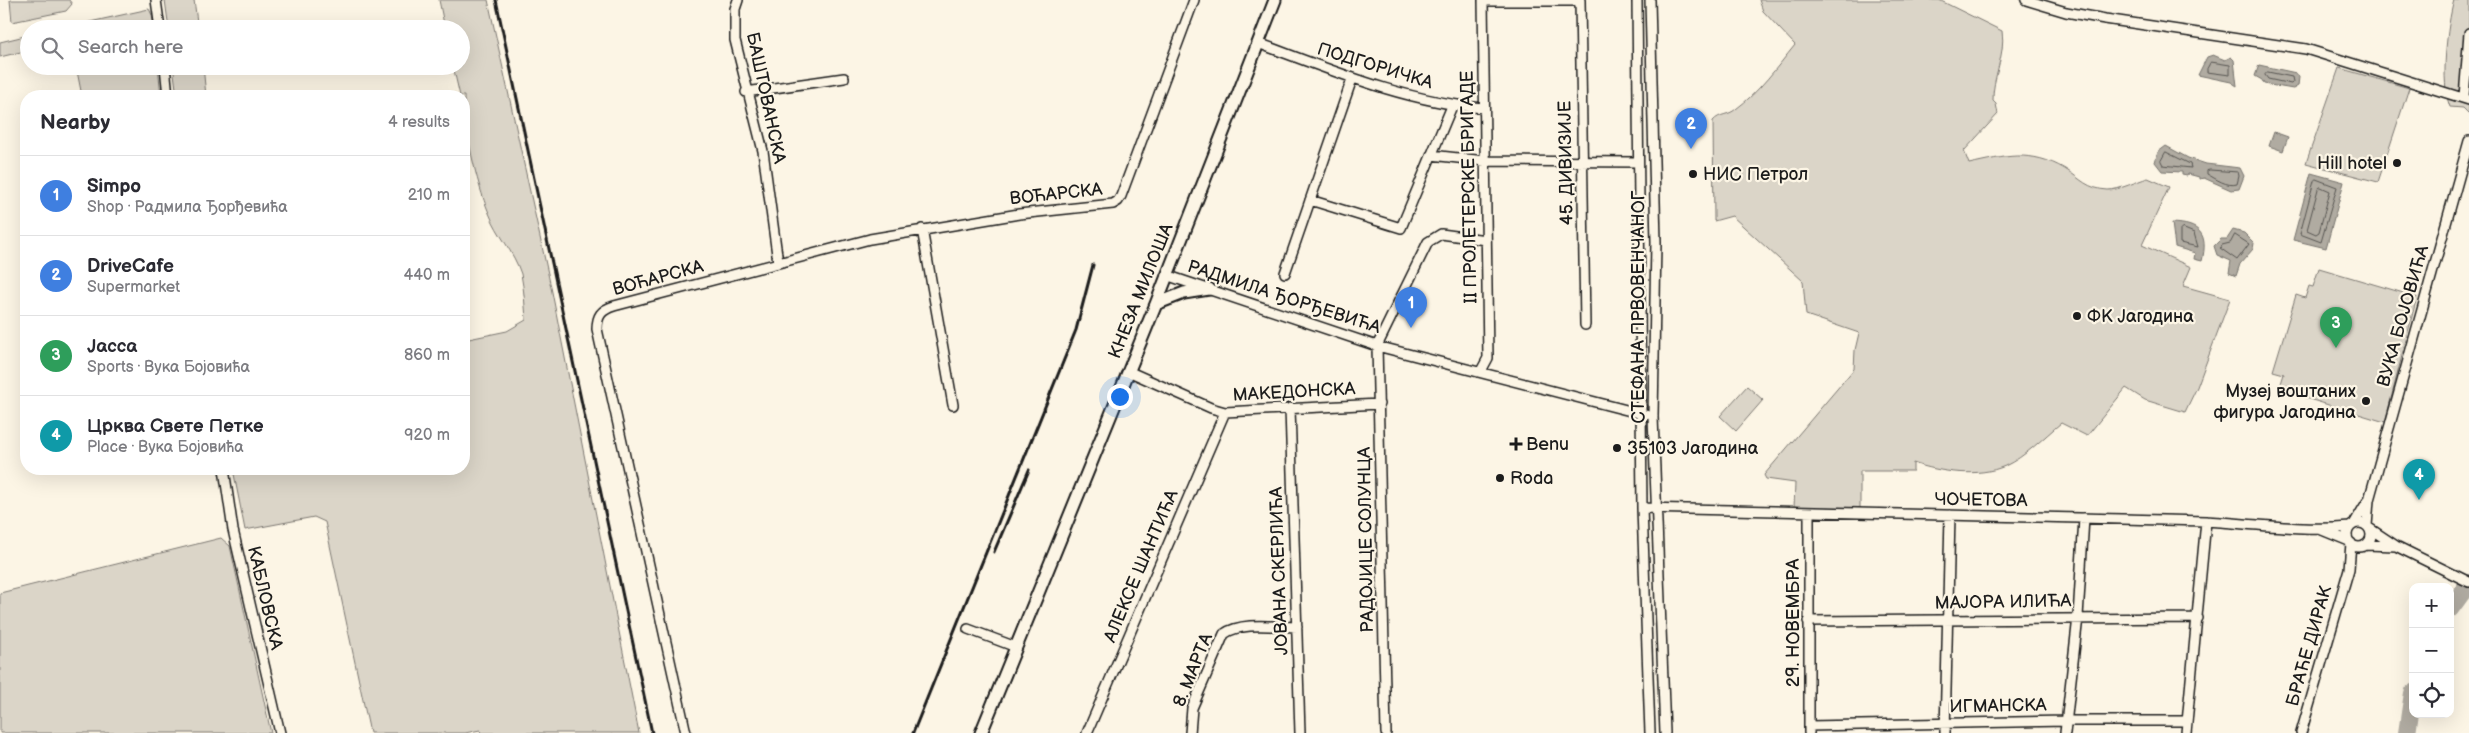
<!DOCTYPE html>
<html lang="en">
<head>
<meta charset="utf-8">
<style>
	body { margin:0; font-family:"Balsamiq Sans",sans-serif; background:#f7f7f7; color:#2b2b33 }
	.controls { position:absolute; right:15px; bottom:15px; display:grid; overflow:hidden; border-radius:10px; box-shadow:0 5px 20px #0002 }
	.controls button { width:45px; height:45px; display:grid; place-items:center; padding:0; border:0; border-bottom:1px solid #e1e1e2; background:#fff; color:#2b2b33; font:25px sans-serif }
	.you { position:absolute; left:1119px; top:396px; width:18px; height:18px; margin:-12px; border:4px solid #fff; border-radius:50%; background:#1a73e8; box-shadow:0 0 0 8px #1a73e833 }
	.badge { display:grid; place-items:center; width:32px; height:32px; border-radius:50%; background:#1c1c1c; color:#fff; font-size:16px; font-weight:700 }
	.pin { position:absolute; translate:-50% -41px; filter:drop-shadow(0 1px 2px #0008) }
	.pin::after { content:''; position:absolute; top:26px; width:18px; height:15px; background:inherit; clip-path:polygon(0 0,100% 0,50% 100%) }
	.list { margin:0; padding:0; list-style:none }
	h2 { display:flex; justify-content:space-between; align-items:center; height:65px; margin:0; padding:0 20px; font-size:21px }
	h2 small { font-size:16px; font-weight:400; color:#7c7c81 }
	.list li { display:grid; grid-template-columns:32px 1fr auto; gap:15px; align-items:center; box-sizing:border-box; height:80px; padding:0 20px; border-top:1px solid #e1e1e2 }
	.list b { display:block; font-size:19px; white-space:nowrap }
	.list p { margin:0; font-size:16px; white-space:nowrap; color:#7c7c81 }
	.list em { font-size:16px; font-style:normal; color:#7c7c81 }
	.icon { flex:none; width:28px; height:28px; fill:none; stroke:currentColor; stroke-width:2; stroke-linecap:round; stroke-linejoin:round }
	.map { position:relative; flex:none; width:2469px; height:733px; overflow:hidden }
	.search { position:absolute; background:#fff; box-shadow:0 5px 20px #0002; left:20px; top:20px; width:450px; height:55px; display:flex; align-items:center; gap:12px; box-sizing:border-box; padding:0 18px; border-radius:28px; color:#7c7c81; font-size:19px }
	.panel { position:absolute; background:#fff; box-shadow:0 5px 20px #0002; left:20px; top:90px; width:450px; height:385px; border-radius:20px }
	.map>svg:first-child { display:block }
</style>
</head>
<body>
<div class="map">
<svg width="2469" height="733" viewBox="0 0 2469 733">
	<rect width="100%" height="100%" fill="#fcf5e5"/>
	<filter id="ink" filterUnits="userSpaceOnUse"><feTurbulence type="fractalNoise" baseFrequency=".02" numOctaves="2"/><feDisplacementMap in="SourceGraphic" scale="10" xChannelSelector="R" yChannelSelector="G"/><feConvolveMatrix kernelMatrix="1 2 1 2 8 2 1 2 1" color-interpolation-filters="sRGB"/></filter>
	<g filter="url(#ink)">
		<path fill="#dbd5c8" stroke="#7c7872" d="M10,0H69L72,4L66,11L12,22Z
			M165,0H194L198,29H169Z
			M439,0H488L552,292L639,733H481L480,730L465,733H370L325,522L314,517L245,530L233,469H464V340L507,331L526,320C525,306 524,289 521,274C514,252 497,234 489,213C476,182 464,129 464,96H460L453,66H461V29H445Z
			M1759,0H1939L2002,31C2006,55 1992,77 1993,101L1996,104L1998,114L1964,151L1969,164C2005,156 2031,149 2065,169C2081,179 2087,189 2108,190C2120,190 2137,181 2148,178L2169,187L2142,245L2191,267L2183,286L2230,299L2197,387L2185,412L2145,400L2126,388L2087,436L2061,423C2044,437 2025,457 2005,466C1978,478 1940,472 1913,463V471H1860V509L1794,508L1795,483L1766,479L1764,475L1854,369L1855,350L1859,333L1806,315L1803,281L1732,216L1714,221L1713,121C1720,113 1728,116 1736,109C1759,92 1777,67 1795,45L1763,11Z
			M2454,0H2469V114L2463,108L2450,107C2440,82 2447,26 2454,0Z
			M149,9L152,15L154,29H58Z
			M29,35V50L0,57V42Z
			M76,66H158L161,96H82Z
			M173,66H203L206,96H177Z
			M2339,68L2409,88L2378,182L2306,163Z
			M2319,268L2417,297L2385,422L2279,390L2284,374L2273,371L2296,295L2305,298L2309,286L2313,287Z
			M1747,386L1763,400L1736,431L1720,416Z
			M221,538L230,546L271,733H0V593Z"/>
		<path fill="#b0aba1" stroke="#75726c" d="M2213,55L2225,60L2231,57L2234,60L2237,86L2231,82L2198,75L2207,57Z
			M2259,65L2296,73L2299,77L2298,86L2293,89L2264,84L2262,80L2255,76Z
			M2274,132L2288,137L2283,151L2269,146Z
			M2166,146L2188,158L2206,164L2240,168L2244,176L2239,189L2231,190L2204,178L2199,179V177L2188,174L2187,176L2182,175V172L2162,171L2155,162L2158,152Z
			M2311,173L2344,182L2326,248L2293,240Z
			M2172,223C2199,224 2209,233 2202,261L2194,259L2195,253L2175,247Z
			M2233,230L2244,233L2254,243L2253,249L2240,264L2236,276L2229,273L2231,261L2217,255L2214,246L2221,239H2227Z"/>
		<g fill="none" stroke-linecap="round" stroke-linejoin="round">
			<path stroke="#575551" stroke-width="1" d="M2211,62L2230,65V75L2207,72V69Z
				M2268,72L2292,77L2293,82L2291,84L2268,79L2265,75Z
				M2166,152L2190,164L2191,168L2163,165L2161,161Z
				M2210,170L2238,172L2239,176L2237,184C2227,187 2216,179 2207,174V171Z
				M2316,179L2337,187L2321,242L2300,234L2314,181Z
				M2321,187L2330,191L2319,232L2316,234L2307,230L2318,189Z
				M2182,228L2194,233L2198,247L2180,243V230Z
				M2235,235L2249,244L2237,260L2220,248L2222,245L2230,243Z"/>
			<path stroke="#b0aba1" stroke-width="18" d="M2450,609L2469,583
				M2407,733L2413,693"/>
			<defs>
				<path id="minor" d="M156,0L160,29
					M738,0L735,9V40L763,151L778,262
					M1580,0L1585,325
					M1637,0L1642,508L1650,733
					M1650,0L1656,242L1653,417L1665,733
					M2026,0L2066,12L2105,19L2306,49L2469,100
					M1483,1H1580
					M1258,43C1331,70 1406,102 1484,108
					M165,66L168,96
					M746,92L844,78
					M2464,97L2469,33
					M1431,155L1485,161L1638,162
					M1310,200L1401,228L1452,106
					M922,229L953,405
					M1285,273L1352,79
					M1166,275L1377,346L1646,415
					M1128,371L1211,408L1225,412L1379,404
					M1481,371L1488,358L1483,0
					M1290,408L1300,733
					M224,469L233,530L280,733
					M1642,508L2206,521C2252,524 2304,531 2350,527
					M1809,512V733
					M2347 535a12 12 0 1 1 24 0a12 12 0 1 1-24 0Z
					M2354,524L2367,502
					M2367,526L2369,500L2469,141
					M2369,528L2396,546L2469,582
					M2322,530L2349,541
					M2365,545L2396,546
					M1808,621L2198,618
					M968,629L1016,647
					M1809,726L2066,721H2187
					M686,733L597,329C597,316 601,310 614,306L870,239L1019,214L1113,204L1118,201L1121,196L1194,0
					M1087,733L1225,412
					M1190,733L1192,708L1224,634C1242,621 1275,627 1297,627
					M1386,733L1377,346L1428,242L1441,234L1486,240
					M1945,733L1950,515
					M2065,733L2078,617L2084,518
					M2186,733L2206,521
					M2301,733L2349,569L2351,543"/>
				<path id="major" d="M1156,304L1184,293L1209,289
					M981,733L1156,304L1275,0"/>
			</defs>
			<use href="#minor" stroke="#1c1c1c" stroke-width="12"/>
			<use href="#major" stroke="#1c1c1c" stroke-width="15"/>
			<use href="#minor" stroke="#fcf5e5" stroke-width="9"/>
			<use href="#major" stroke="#fcf5e5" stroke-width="11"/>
			<path stroke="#1c1c1c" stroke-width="3" d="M496,0L652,733
				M994,552L1029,470
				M913,733L1076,330L1093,265"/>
		</g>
	</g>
	<g fill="#1c1c1c" stroke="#fcf5e5" stroke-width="2">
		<circle cx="2397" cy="163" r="5"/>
		<circle cx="1693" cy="174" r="5"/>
		<circle cx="2077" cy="316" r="5"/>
		<circle cx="2366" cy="401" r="5"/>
		<path d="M1513.5 436.5h5v5h5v5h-5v5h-5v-5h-5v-5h5z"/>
		<circle cx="1617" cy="448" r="5"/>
		<circle cx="1500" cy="478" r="5"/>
	</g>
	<g text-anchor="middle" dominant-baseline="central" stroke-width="4.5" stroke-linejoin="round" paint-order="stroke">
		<g font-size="18" fill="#1c1c1c" stroke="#fcf5e5">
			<text transform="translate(1375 66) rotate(17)">ПОДГОРИЧКА</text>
			<text transform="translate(766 98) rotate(78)">БАШТОВАНСКА</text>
			<text transform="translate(1566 163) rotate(-91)">45. ДИВИЗИЈЕ</text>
			<text transform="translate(1469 187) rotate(-91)">II ПРОЛЕТЕРСКЕ БРИГАДЕ</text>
			<text transform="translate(1056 194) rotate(-6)">ВОЋАРСКА</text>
			<text transform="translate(658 278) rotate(-15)">ВОЋАРСКА</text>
			<text transform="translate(1141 291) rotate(-68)">КНЕЗА МИЛОША</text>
			<text transform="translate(1284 297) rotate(18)">РАДМИЛА ЂОРЂЕВИЋА</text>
			<text transform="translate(1638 307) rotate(-90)">СТЕФАНА ПРВОВЕНЧАНОГ</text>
			<text transform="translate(2403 316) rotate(-74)">ВУКА БОЈОВИЋА</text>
			<text transform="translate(1294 392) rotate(-3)">МАКЕДОНСКА</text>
			<text transform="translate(1981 500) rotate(1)">ЧОЧЕТОВА</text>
			<text transform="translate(1366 540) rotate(-91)">РАДОЈИЦЕ СОЛУНЦА</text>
			<text transform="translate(1141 566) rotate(-67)">АЛЕКСЕ ШАНТИЋА</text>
			<text transform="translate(1279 571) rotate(-92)">ЈОВАНА СКЕРЛИЋА</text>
			<text transform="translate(265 598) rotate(77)">КАБЛОВСКА</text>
			<text transform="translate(2003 602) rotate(-1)">МАЈОРА ИЛИЋА</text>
			<text transform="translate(1793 623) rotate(-90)">29. НОВЕМБРА</text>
			<text transform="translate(2309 646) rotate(-74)">БРАЋЕ ДИРАК</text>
			<text transform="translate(1193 670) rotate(-68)">8. МАРТА</text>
			<text transform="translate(1998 706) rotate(-1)">ИГМАНСКА</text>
		</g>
		<g font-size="18" fill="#1c1c1c" stroke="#fcf5e5" text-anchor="start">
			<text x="2387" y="163" text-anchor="end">Hill hotel</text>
			<text x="1703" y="174">НИС Петрол</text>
			<text x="2087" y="316">ФК Јагодина</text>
			<text x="2356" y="391" text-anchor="end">Музеј воштаних<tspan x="2356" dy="21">фигура Јагодина</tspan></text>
			<text x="1526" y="444">Benu</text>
			<text x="1627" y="448">35103 Јагодина</text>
			<text x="1510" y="478">Roda</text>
		</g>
	</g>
</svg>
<div class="controls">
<button>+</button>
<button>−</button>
<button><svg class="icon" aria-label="locate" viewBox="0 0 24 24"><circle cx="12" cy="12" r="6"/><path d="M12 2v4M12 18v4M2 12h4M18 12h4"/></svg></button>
</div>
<div class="you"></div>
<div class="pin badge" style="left:1411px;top:328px;background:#3f7fe0">1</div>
<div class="pin badge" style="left:1691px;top:149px;background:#3f7fe0">2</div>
<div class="pin badge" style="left:2336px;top:348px;background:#2e9e5b">3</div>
<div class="pin badge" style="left:2419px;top:500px;background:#0f9aa8">4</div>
<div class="search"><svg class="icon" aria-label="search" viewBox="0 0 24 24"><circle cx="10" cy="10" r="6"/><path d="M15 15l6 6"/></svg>Search here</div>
<section class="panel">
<h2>Nearby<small>4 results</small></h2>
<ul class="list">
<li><span class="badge" style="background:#3f7fe0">1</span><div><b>Simpo</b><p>Shop · Радмила Ђорђевића</p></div><em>210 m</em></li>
<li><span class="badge" style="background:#3f7fe0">2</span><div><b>DriveCafe</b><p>Supermarket</p></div><em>440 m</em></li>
<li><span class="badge" style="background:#2e9e5b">3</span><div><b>Јасса</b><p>Sports · Вука Бојовића</p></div><em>860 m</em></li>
<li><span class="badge" style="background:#0f9aa8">4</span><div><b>Црква Свете Петке</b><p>Place · Вука Бојовића</p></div><em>920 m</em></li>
</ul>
</section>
</div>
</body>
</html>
